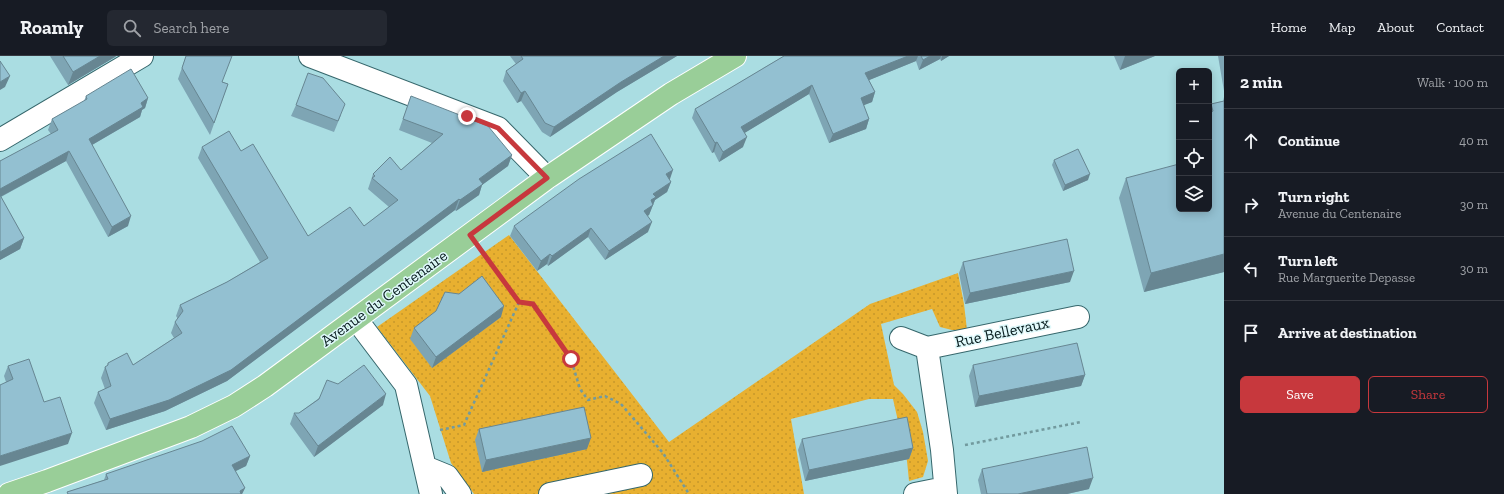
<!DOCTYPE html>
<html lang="en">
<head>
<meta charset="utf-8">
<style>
	body { margin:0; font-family:"Zilla Slab",serif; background:#242831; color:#f1f3f6 }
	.controls { position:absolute; right:12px; top:12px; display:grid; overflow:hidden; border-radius:6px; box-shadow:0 2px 10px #0003 }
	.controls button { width:36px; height:36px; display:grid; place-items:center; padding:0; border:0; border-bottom:1px solid #363941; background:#171b24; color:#f1f3f6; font:20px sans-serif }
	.stop { position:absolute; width:12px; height:12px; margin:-9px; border:3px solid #c7383d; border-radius:50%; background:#fff }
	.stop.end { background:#c7383d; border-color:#fff; box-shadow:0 1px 4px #0008 }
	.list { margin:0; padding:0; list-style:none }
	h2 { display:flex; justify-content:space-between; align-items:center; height:52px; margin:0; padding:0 16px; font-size:17px }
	h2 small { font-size:13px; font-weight:400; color:#9ea1a6 }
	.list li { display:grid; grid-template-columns:26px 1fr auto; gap:12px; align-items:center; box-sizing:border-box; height:64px; padding:0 16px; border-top:1px solid #363941 }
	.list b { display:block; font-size:15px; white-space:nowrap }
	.list p { margin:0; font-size:13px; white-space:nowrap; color:#9ea1a6 }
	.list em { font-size:13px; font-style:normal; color:#9ea1a6 }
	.actions { display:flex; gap:8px; padding:12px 16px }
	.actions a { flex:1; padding:9px 0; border:1px solid #c7383d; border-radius:6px; text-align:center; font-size:14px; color:#c7383d }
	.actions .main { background:#c7383d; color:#fff }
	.icon { flex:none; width:22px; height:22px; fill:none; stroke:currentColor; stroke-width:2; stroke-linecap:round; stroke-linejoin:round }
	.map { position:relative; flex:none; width:1224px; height:438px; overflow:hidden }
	header { display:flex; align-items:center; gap:24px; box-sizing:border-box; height:56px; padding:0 20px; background:#171b24; border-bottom:1px solid #363941 }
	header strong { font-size:19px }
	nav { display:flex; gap:22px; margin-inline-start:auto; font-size:14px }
	.search { width:280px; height:36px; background:#242831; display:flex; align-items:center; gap:10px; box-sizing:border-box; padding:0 14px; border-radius:6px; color:#9ea1a6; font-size:15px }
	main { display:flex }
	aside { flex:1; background:#171b24 }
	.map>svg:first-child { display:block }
</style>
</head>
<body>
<header>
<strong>Roamly</strong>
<div class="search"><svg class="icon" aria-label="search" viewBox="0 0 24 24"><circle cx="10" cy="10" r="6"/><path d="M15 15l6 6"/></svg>Search here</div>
<nav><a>Home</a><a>Map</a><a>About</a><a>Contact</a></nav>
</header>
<main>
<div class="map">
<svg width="1224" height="438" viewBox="0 0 1224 438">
	<defs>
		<pattern id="grass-dots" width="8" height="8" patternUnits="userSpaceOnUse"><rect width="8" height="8" fill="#e8b030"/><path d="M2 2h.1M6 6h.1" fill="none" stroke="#c6972a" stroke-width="1.8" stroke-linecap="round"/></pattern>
	</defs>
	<rect width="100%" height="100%" fill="#aadde2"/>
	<path fill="url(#grass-dots)" d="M509,179L669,386L870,248L958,217L964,248L967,274H952L940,271L932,253L881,268L894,329L903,338L917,356L923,376L928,405L923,421L909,425L907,405L893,343H869L791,363L804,438H474L451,407L430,340L377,271Z"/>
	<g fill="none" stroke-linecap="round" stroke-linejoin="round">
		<defs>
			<path id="minor" d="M310,0L498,72L547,122
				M0,84L142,0
				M356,263L406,329L431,438
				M901,282L927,292L942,394L946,438
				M927,292L1078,261
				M425,411L447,420L460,438
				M550,438L641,419
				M915,438L945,432"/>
			<path id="major" d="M9,438L47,425L191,371L234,350L265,330L547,122L671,38L735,0"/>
		</defs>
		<use href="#minor" stroke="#36676c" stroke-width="24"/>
		<use href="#major" stroke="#fff" stroke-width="24"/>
		<path stroke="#729a9e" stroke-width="2.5" stroke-dasharray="3 3" stroke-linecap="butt" d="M483,198L519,246L533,247L571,303L580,333L588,344L605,340L621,348L663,397L689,438
			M440,374L464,369L519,246
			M965,389L1081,366"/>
		<use href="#minor" stroke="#fff" stroke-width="22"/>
		<use href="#major" stroke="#99ce98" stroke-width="22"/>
	</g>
	<path fill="#7ea5b4" d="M50,0H116L115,1L68,29Z
		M186,0L223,26L228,28L210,79L178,23Z
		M510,0H677L617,36L550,81L542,76L521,45L517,47L503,25L506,15L516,8Z
		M784,0H949L941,5L940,3L919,14L916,5L869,24L875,36L872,46L863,49L869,63L866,73L829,87L809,38L744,77L743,91L719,106L714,96L712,97L692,62L695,53Z
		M1114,0H1155L1120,14Z
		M1218,0H1224V35Z
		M86,40L148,42L145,52L142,54L140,61L92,89L128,170L108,181L66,105L1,141L24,182L20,193L0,204V105L51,78L48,74L52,63L84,45Z
		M411,40L512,99L508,110L482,129L479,139L456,155L455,154L227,325L165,355L106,374L94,347L98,336L105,333L101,322L105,311L107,310L108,307L133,309L174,282L171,277L175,266L178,263L176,260L180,249L227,226L260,206L198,102L202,91L241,95L308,180L364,170L389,151L368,133L373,118L401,114L432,87L399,74Z
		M1224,41V216L1144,236L1119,142L1126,122L1209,153V54L1211,48L1223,45Z
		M296,49L341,59L334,76L291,60Z
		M1054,104L1088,124L1063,135L1052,109Z
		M670,123L669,124L671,126L667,136L655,144L649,159L647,160L648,176L605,204L588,181L548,210L547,208L537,215L510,180L514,170Z
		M963,206L1070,226L965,248L959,217Z
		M459,238L501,261L432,312L410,283L414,272Z
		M973,309L1085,319L1081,330L975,351L969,320Z
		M8,310L44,346L68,388L6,326L4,320Z
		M338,328L383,349L314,401L290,368L294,357H299Z
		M479,373L587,393L482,416L475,384Z
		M802,383L913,392L909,403L805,425L798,394Z
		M250,400L246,410L235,415L245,432L242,438H67V436L104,424L106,418Z
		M982,413L1089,433L1067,438H981L978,424Z"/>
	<path fill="#678692" d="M100,0H116L115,1L68,29L73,16Z
		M664,0H677L617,36L550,81L554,71L621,26Z
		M908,0H918L916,5L862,27L865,17Z
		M930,0H941L940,3L919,14L923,4Z
		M942,0H949L941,5Z
		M1125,0H1155L1120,14Z
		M10,20L5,31L0,34V26Z
		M812,29L809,38L738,81L741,71Z
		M525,35L521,45L517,47L521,37Z
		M875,36L872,46L857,52L861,42Z
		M148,42L145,52L142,54L140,61L85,93L89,83Z
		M869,63L866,73L829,87L833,78Z
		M747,81L743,91L719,106L723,96Z
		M717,86L714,96L712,97L715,87Z
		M69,95L66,105L0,141V133Z
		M512,99L508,110L482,129L479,139L456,155L460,144L479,123Z
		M673,114L670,123L662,128L666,118Z
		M1090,118L1088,124L1063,135L1065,129Z
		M671,126L667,136L655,144L649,159L641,164L644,155L653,138Z
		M459,143L455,154L227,325L165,355L106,374L110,363Z
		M131,160L128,170L108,181L112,171Z
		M652,166L648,176L605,204L609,195Z
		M591,172L588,181L548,210L552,200Z
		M24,182L20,193L0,204V196Z
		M550,198L547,208L537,215L541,205Z
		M1224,198V216L1144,236L1151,217Z
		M1074,215L1070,226L965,248L970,237Z
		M504,250L501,261L432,312L436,301Z
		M1085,319L1081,330L975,351L979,340Z
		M386,338L383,349L314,401L318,390Z
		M72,377L68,388L0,410V400Z
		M591,382L587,393L482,416L486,404Z
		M913,392L909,403L805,425L809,414Z
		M250,400L246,410L228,419L232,409Z
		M1093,422L1089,433L1067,438H1018Z
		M245,432L242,438H238L240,435Z"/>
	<path fill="#93c0d1" stroke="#678692" d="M63,0H100L73,16Z
		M186,0H232L222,26L228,28L214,67L182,12Z
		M521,0H664L621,26L554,71L545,67L525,35L521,37L506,15L523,3Z
		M784,0H908L865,17L875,36L861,42L869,63L833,78L812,29L741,71L747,81L723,96L717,86L715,87L695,53Z
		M921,0H930L923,4Z
		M0,5L10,20L0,26Z
		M131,13L148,42L141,47L143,51L89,83L131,160L112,171L69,95L0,133V105L58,74L52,63L87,43L86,40Z
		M308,17L323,22L345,48L338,65L296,49Z
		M411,40L488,70L512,99L479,123L483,128L460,144L459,143L231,314L169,344L110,363L98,336L111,330L105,311L108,309V307L127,297L133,309L182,277L175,266L183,255L180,249L227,226L268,202L202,91L229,75L241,95L253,88L308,180L350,151L364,170L398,144L372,122L375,120L373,118L390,101L401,114L443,78L403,63Z
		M1224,45V198L1151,217L1126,122L1179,108V153H1209V58L1213,55L1211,48Z
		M651,78L673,114L666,118L671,126L653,138L656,141L651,144L653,149L644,155L652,166L609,195L591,172L552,200L550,198L541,205L514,170L579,123Z
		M1078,93L1090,118L1065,129L1054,104Z
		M0,139L24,182L0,196Z
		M1067,183L1074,215L970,237L963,206Z
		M482,220L504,250L436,301L414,272L436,255L445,236L459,238Z
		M1077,287L1085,319L979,340L973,309Z
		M29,303L44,346L60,341L72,377L0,400V329L13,323L8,310Z
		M364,309L386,338L318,390L294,357H299L319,343L327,324L338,328Z
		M584,351L591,382L486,404L479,373Z
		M907,361L913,392L809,414L802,383Z
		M232,370L250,400L232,409L245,432L240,435L241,438H68L67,436L108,423L106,418L202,385Z
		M1087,391L1093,422L1018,438H987L982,413Z"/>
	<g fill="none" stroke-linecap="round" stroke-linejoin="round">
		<path stroke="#c7383d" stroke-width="5" d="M467,60L498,72L547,122L470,179L519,246L533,248L571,303"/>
	</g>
	<g text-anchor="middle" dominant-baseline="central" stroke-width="3" stroke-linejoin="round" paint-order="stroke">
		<g font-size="16" fill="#071b1d" stroke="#dff9fb">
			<text transform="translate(384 242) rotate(-36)">Avenue du Centenaire</text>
			<text transform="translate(1002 276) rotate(-12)">Rue Bellevaux</text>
		</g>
	</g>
</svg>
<div class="controls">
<button>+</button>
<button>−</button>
<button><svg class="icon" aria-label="locate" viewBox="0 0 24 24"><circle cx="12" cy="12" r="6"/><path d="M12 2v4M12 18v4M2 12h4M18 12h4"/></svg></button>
<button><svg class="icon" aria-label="layers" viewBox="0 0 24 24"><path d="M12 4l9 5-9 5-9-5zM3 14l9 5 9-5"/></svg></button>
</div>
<div class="stop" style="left:571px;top:303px"></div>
<div class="stop end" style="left:467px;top:60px"></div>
</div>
<aside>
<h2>2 min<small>Walk · 100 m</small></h2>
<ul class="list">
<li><svg class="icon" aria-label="ahead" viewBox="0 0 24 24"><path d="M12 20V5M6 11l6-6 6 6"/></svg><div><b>Continue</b></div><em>40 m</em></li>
<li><svg class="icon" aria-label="right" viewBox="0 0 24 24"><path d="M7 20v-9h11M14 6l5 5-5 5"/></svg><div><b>Turn right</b><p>Avenue du Centenaire</p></div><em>30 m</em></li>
<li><svg class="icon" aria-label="left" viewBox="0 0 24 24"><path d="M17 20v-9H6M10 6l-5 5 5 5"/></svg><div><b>Turn left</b><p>Rue Marguerite Depasse</p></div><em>30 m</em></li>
<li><svg class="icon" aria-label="arrive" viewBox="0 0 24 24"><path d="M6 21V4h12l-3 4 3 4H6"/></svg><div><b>Arrive at destination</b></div></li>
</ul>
<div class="actions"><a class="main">Save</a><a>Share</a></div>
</aside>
</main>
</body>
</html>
